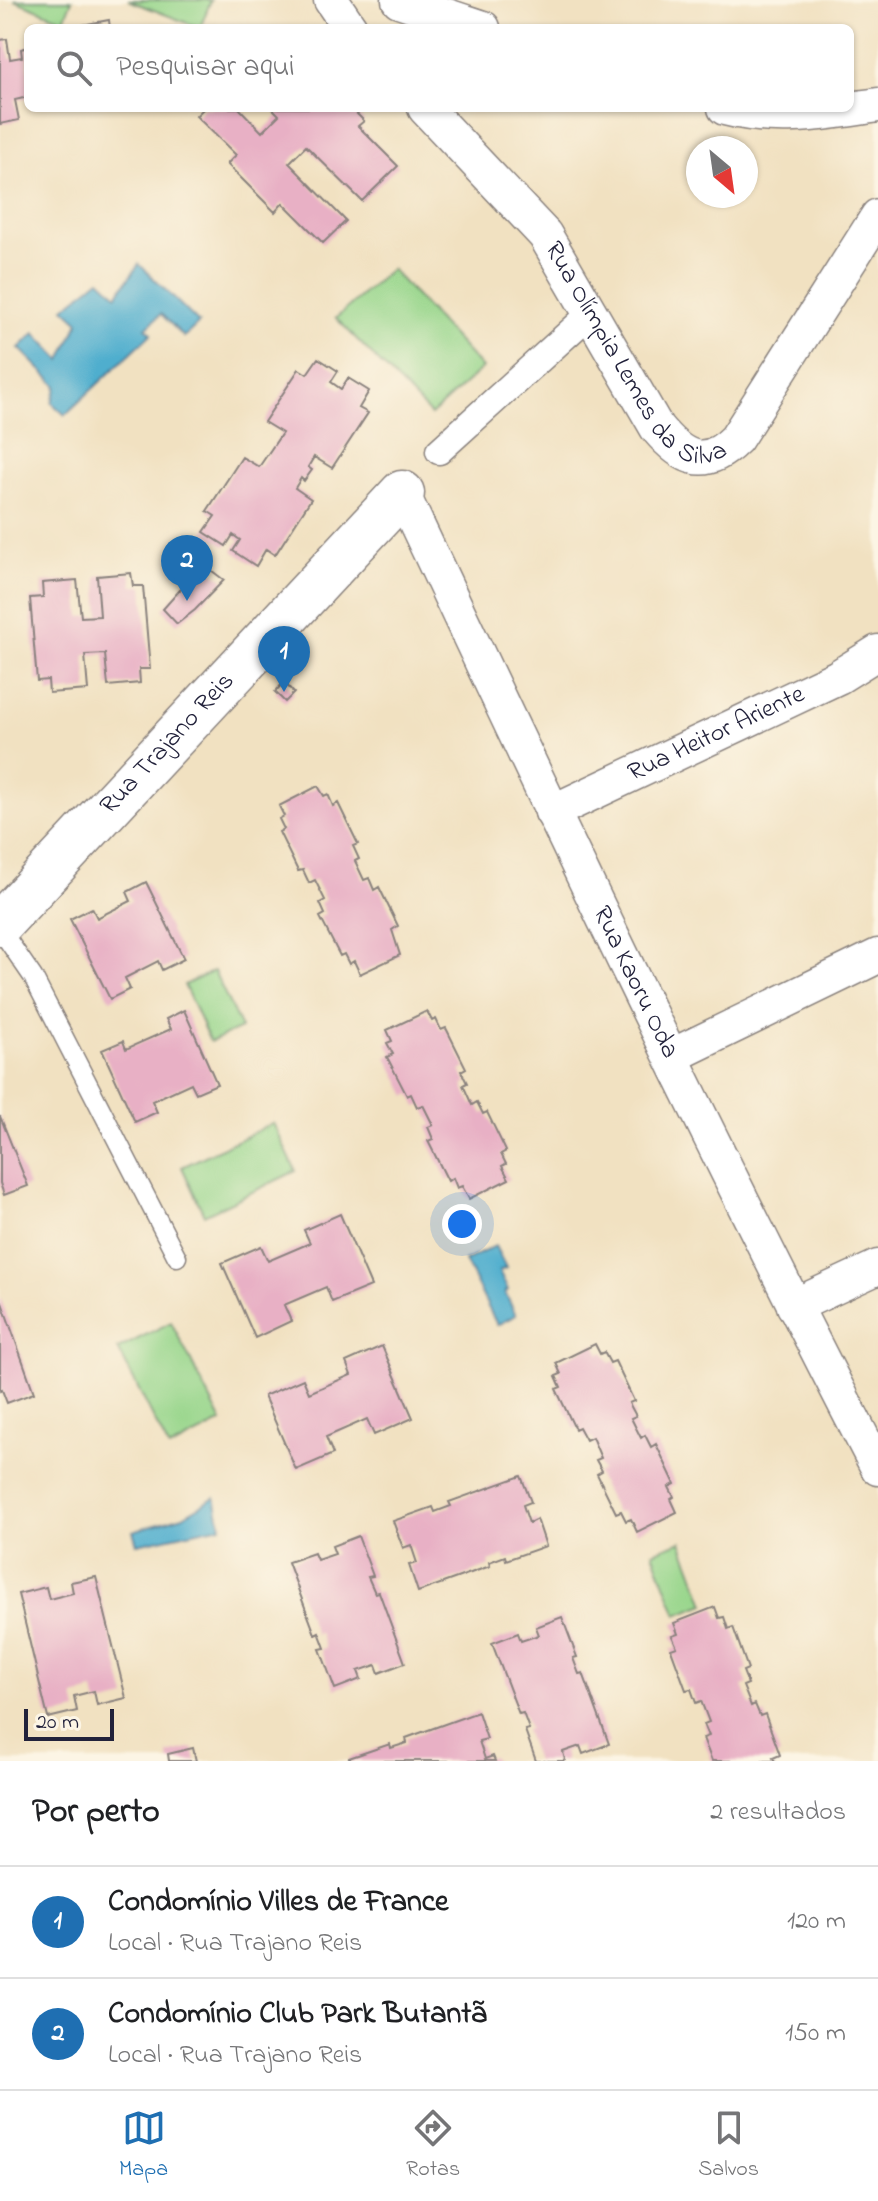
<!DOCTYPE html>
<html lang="pt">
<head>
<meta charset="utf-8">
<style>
	body { margin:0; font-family:"Indie Flower",sans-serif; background:#f6f6f6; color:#202124 }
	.compass { position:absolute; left:686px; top:136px; width:72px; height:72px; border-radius:50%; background:#fff; box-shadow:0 2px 6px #0004; rotate:151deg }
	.scale { position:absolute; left:24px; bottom:20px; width:90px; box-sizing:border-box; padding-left:8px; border:4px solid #22223b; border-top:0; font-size:22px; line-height:28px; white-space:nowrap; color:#22223b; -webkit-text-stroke:6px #fcf5e5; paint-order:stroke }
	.you { position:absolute; left:462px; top:1224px; width:28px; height:28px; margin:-20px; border:6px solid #fff; border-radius:50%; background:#1a73e8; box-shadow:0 0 0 12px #1a73e833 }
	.badge { display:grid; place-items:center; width:52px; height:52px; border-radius:50%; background:#1f6fb2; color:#fff; font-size:26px; font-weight:700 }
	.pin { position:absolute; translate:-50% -66px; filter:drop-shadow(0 2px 4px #0008) }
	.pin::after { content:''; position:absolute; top:42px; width:28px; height:24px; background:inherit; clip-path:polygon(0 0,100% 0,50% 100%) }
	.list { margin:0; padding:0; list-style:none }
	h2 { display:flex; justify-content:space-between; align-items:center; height:104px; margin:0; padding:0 32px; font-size:34px }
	h2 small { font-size:26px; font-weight:400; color:#757577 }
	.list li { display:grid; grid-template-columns:52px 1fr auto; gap:24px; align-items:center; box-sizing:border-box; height:112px; padding:0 32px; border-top:2px solid #e0e0e0 }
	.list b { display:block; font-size:30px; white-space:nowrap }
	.list p { margin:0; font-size:26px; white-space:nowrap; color:#757577 }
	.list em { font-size:26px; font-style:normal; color:#757577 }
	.icon { flex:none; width:44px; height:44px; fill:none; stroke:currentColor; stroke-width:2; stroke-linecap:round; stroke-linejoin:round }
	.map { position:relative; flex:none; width:878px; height:1761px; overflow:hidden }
	.search { position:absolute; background:#fff; box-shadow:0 2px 6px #0004; left:24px; right:24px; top:24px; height:88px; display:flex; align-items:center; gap:20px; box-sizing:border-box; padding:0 28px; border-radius:12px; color:#757577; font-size:30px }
	.sheet { height:328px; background:#fff }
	nav { display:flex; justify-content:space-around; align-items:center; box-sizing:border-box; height:112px; border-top:2px solid #e0e0e0; background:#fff; font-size:22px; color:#757577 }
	nav a { display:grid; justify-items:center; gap:4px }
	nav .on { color:#1f6fb2 }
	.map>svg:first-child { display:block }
</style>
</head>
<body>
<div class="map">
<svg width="878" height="1761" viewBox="0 0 878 1761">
	<rect width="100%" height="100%" fill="#fcf5e5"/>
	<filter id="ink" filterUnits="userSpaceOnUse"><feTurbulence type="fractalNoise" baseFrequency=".0125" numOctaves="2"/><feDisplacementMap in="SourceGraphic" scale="16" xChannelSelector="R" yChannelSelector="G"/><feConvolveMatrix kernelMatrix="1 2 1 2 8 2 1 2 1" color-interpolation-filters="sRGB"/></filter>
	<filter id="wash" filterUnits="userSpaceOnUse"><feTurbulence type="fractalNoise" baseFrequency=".006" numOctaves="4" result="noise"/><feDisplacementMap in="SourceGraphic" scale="32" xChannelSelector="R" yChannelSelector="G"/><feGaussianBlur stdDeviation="1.8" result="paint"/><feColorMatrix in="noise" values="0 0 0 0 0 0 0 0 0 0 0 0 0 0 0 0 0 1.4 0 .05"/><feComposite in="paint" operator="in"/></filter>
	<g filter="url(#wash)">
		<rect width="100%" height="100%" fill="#f1e1c1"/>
		<path fill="#96d58a" stroke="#5c7c62" stroke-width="2" d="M14,0H72L64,20Z
			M128,0H211L200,28Z
			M391,269L482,368L431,415L336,318Z
			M214,971L241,1028L210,1042L184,985Z
			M273,1123L296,1171L204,1215L182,1167Z
			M171,1322L222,1422L169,1449L118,1349Z
			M681,1541L705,1604L677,1615L653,1552Z"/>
		<path fill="#50aece" stroke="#396884" stroke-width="2" d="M139,264L199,323L184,337L161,314L146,328L152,333L65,415L52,403L57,386L19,348L35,333L61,360L79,322L64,308L100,279L117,295Z
			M495,1246L506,1268L499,1271L508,1290L505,1293L516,1315L497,1325L465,1261Z
			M215,1497L221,1526L137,1544L133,1531L183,1516Z"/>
		<g id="blocks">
			<path fill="#e8b0c5" d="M109,20L110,28H76V26Z
				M7,39L10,59L22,57L21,49L28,47V97L15,100L19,120L0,124V40Z
				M204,108H239L262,132L279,115L272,108H351L364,121L358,126L398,166L362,201L306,146L289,163L346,221L323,243L283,203L275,212L227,164L236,155L196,116Z
				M318,358L338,371L331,382L341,389L348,378L369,391L359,408L368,413L332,468L314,457L308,467L312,470L304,481L301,478L295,488L311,499L275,555L266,549L256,566L233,551L240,540L233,535L226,546L204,532L215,516L207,511L242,457L259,467L282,433L264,422L299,369L307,374Z
				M203,564L224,580L195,610L177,624L163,609Z
				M131,573L133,586H143L150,669H139L140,683L108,686L105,654L85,655L88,690L49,693L48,680L37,681L30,598L43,597L42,583L77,580L81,617L100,616L97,576Z
				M284,682L294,693L285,702L275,692Z
				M318,786L324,796L328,794L333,806L338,803L358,844L353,846L359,859L355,861L364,880L369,878L374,890L379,887L398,926L392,930L400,955L360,974L354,961L349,964L344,954L340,956L320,917L325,914L320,903L325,900L315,880L309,883L303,870L298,871L279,832L284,829L279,819L284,816L279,806Z
				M146,882L184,959L162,970L158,961L125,978L130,989L110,999L70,919L92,908L97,918L131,901L127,892Z
				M184,1010L217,1084L196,1093L191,1083L152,1101L157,1112L135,1122L102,1050L123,1041L126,1049L171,1029L166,1019Z
				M427,1011L432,1021L436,1019L441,1030L446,1028L466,1068L461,1071L467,1083L463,1085L472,1105L477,1102L483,1114L487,1112L506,1151L501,1154L506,1164L502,1166L509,1179L469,1199L462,1186L457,1188L453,1178L448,1181L428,1141L433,1139L428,1127L433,1125L423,1105L417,1107L411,1094L407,1096L387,1057L393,1054L387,1043L392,1041L387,1030Z
				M0,1116L28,1186L4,1195L0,1183Z
				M340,1214L371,1286L332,1302L326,1287L284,1305L291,1321L255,1338L222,1263L261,1246L268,1261L310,1243L304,1230Z
				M0,1297L34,1393L7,1403L2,1390L0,1391Z
				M595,1344L600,1354L604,1352L610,1363L615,1361L634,1401L629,1403L636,1416L631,1418L641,1438L645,1435L651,1447L656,1444L675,1484L669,1487L674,1497L671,1499L677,1512L637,1532L631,1519L626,1521L621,1511L616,1513L597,1474L602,1471L596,1460L601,1458L592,1437L586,1440L579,1427L575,1429L556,1389L561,1387L556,1376L561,1374L556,1363Z
				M382,1346L413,1418L374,1435L367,1419L326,1437L333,1454L296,1470L264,1396L303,1379L309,1393L351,1375L346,1362Z
				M521,1476L531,1502L523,1505L529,1523L537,1519L546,1546L506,1560L505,1556L489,1562L490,1566L418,1592L409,1565L417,1563L411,1545L403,1548L393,1521L433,1507L435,1512L451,1506L449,1502Z
				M358,1536L373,1576L368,1577L375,1593L379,1592L405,1663L379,1673L376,1665L358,1671L361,1679L335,1689L320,1649L325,1648L319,1632L315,1634L288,1562L314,1553L317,1560L335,1554L332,1546Z
				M96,1577L126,1698L97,1705L94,1691L74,1696L77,1711L48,1718L18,1594L46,1587L49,1599L73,1593L71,1582Z
				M715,1607L719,1618L724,1617L728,1629L733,1627L748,1669L743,1671L748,1684L743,1686L751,1706L755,1704L760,1716L765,1714L780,1755L773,1758L775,1761H712L703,1738L709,1736L704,1724L709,1722L701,1701L696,1703L691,1689L686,1690L671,1649L677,1647L672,1636L678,1634L674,1623Z
				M562,1617L577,1657L573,1658L579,1674L583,1673L609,1744L583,1754L580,1746L563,1752L565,1760L563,1761H536L525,1730L529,1729L523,1713L519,1714L492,1643L518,1633L521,1641L539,1635L536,1627Z
				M478,1712L487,1739L479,1741L485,1759L493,1756L495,1761H350L349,1758L390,1744L391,1748L407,1743L406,1738Z
				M193,1748L196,1761H169L168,1754Z"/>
		</g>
	</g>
	<g filter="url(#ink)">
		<use href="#blocks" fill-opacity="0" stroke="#8a827e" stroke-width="2"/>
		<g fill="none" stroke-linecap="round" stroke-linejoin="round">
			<defs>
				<path id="service" d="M0,929L33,977L177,1257"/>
				<path id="pedestrian" d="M439,451L591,313"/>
				<g id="minor">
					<path d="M331,0L350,28"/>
					<path d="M399,0L483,28"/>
					<path id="s1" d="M425,108L545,235L657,428C682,458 704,471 736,439L878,216"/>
					<path d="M725,108C779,122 824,113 878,105"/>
					<path id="s2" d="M402,493C556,821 711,1147 878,1468"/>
					<path id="s3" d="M552,812L838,677L878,652"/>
					<path d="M672,1056L878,956"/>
					<path d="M794,1306L878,1267"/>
				</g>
				<g id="tertiary">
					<path id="s4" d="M0,924L402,493"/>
				</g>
			</defs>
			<use href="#service" stroke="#8a827e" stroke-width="21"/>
			<use href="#pedestrian" stroke="#8a827e" stroke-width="29"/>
			<use href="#minor" stroke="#8a827e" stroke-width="37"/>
			<use href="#tertiary" stroke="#8a827e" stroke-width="47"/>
			<use href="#service" stroke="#fff" stroke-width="18"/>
			<use href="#pedestrian" stroke="#fff" stroke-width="26"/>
			<use href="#minor" stroke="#fff" stroke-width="34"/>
			<use href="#tertiary" stroke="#fff" stroke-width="44"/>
		</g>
	</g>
	<g text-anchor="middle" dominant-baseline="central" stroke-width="6" stroke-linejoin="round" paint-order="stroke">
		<g font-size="26" fill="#22223b" stroke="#fcf5e5">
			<text stroke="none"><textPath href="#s1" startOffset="332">Rua Olímpia Lemes da Silva</textPath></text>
			<text stroke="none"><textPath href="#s3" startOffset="182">Rua Heitor Ariente</textPath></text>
			<text stroke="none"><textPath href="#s4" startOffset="246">Rua Trajano Reis</textPath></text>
			<text stroke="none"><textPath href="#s2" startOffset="542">Rua Kaoru Oda</textPath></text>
		</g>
	</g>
</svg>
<svg class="compass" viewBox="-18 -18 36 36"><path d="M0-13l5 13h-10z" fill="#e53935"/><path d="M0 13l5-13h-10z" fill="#757577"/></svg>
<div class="scale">20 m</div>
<div class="you"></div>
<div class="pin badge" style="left:284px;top:692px">1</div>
<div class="pin badge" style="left:187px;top:601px">2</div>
<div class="search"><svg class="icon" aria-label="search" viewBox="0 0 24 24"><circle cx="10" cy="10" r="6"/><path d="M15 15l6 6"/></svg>Pesquisar aqui</div>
</div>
<section class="sheet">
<h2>Por perto<small>2 resultados</small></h2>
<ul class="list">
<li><span class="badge">1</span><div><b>Condomínio Villes de France</b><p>Local · Rua Trajano Reis</p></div><em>120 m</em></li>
<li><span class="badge">2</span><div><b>Condomínio Club Park Butantã</b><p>Local · Rua Trajano Reis</p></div><em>150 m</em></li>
</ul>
</section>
<nav>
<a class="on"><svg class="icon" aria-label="map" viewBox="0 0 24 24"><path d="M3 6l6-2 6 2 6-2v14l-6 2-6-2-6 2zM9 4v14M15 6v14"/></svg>Mapa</a>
<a><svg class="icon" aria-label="directions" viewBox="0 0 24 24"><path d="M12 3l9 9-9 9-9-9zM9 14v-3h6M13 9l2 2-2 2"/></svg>Rotas</a>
<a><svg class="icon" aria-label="saved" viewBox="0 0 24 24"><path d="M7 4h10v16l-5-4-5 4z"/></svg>Salvos</a>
</nav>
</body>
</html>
